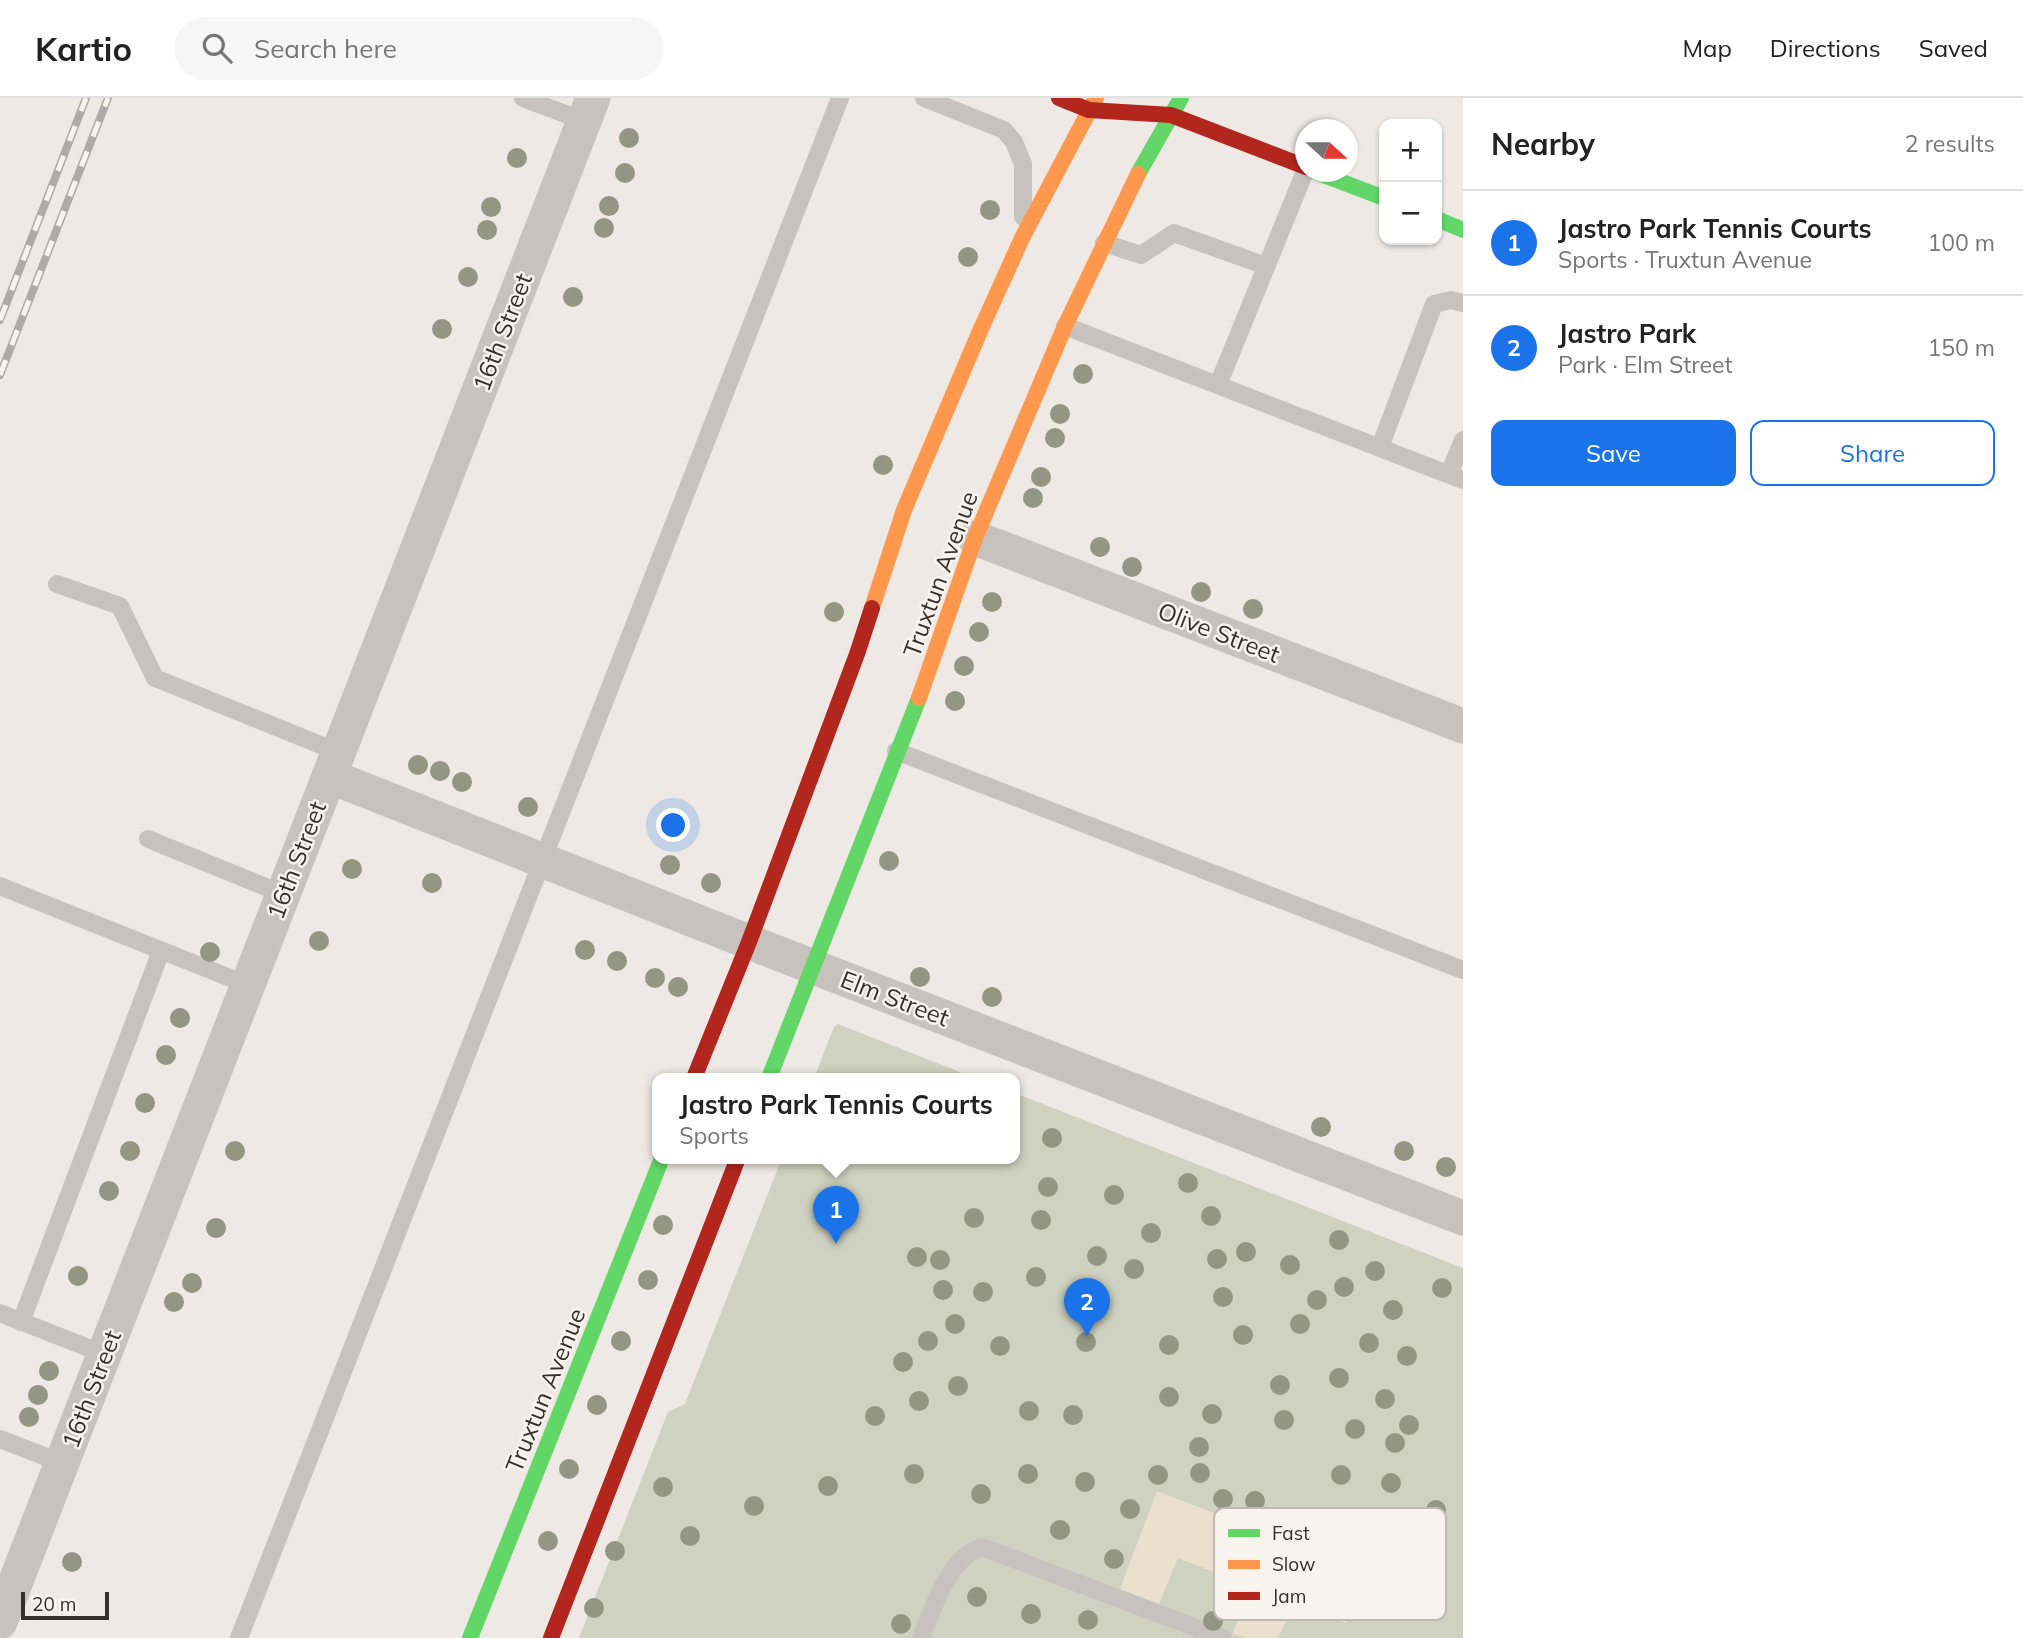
<!DOCTYPE html>
<html lang="en">
<head>
<meta charset="utf-8">
<style>
	body { margin:0; font-family:Mulish,sans-serif; background:#f6f6f6; color:#222 }
	.controls { position:absolute; right:21px; top:21px; display:grid; overflow:hidden; border-radius:14px; box-shadow:0 2px 5px #0004 }
	.controls button { width:63px; height:63px; display:grid; place-items:center; padding:0; border:0; border-bottom:2px solid #e0e0e0; background:#fff; color:#222; font:35px sans-serif }
	.compass { position:absolute; left:1295px; top:21px; width:63px; height:63px; border-radius:50%; background:#fff; box-shadow:0 2px 5px #0004; rotate:111deg }
	.scale { position:absolute; left:21px; bottom:18px; width:88px; box-sizing:border-box; padding-left:7px; border:4px solid #372f2c; border-top:0; font-size:19px; line-height:24px; white-space:nowrap; color:#372f2c; -webkit-text-stroke:5px #f9f3ed; paint-order:stroke }
	.you { position:absolute; left:674px; top:728px; width:24px; height:24px; margin:-18px; border:5px solid #fff; border-radius:50%; background:#1a73e8; box-shadow:0 0 0 10px #1a73e833 }
	.badge { display:grid; place-items:center; width:46px; height:46px; border-radius:50%; background:#1a73e8; color:#fff; font-size:23px; font-weight:700 }
	.pin { position:absolute; translate:-50% -58px; filter:drop-shadow(0 2px 4px #0008) }
	.pin::after { content:''; position:absolute; top:37px; width:24px; height:21px; background:inherit; clip-path:polygon(0 0,100% 0,50% 100%) }
	.popup { position:absolute; left:652px; top:975px; width:368px; height:91px; box-sizing:border-box; display:grid; place-content:center; border-radius:14px; background:#fff; filter:drop-shadow(0 2px 5px #0005); font-size:23px; white-space:nowrap; color:#767676 }
	.popup b { font-size:26px; color:#222 }
	.popup::after { content:''; position:absolute; left:50%; top:100%; margin-left:-14px; border:14px solid transparent; border-top-color:#fff }
	.list { margin:0; padding:0; list-style:none }
	h2 { display:flex; justify-content:space-between; align-items:center; height:91px; margin:0; padding:0 28px; font-size:30px }
	h2 small { font-size:23px; font-weight:400; color:#767676 }
	.list li { display:grid; grid-template-columns:46px 1fr auto; gap:21px; align-items:center; box-sizing:border-box; height:105px; padding:0 28px; border-top:2px solid #e0e0e0 }
	.list b { display:block; font-size:26px; white-space:nowrap }
	.list p { margin:0; font-size:23px; white-space:nowrap; color:#767676 }
	.list em { font-size:23px; font-style:normal; color:#767676 }
	.actions { display:flex; gap:14px; padding:21px 28px }
	.actions a { flex:1; padding:16px 0; border:2px solid #1a73e8; border-radius:14px; text-align:center; font-size:24px; color:#1a73e8 }
	.actions .main { background:#1a73e8; color:#fff }
	.icon { flex:none; width:38px; height:38px; fill:none; stroke:currentColor; stroke-width:2; stroke-linecap:round; stroke-linejoin:round }
	.map { position:relative; flex:none; width:1463px; height:1540px; overflow:hidden }
	header { display:flex; align-items:center; gap:42px; box-sizing:border-box; height:98px; padding:0 35px; background:#fff; border-bottom:2px solid #e0e0e0 }
	header strong { font-size:33px }
	nav { display:flex; gap:38px; margin-inline-start:auto; font-size:24px }
	.search { width:490px; height:63px; background:#f6f6f6; display:flex; align-items:center; gap:18px; box-sizing:border-box; padding:0 24px; border-radius:38px; color:#767676; font-size:26px }
	main { display:flex }
	aside { flex:1; background:#fff }
	.map>svg:first-child { display:block }
</style>
</head>
<body>
<header>
<strong>Kartio</strong>
<div class="search"><svg class="icon" aria-label="search" viewBox="0 0 24 24"><circle cx="10" cy="10" r="6"/><path d="M15 15l6 6"/></svg>Search here</div>
<nav><a>Map</a><a>Directions</a><a>Saved</a></nav>
</header>
<main>
<div class="map">
<svg width="1463" height="1540" viewBox="0 0 1463 1540">
	<rect width="100%" height="100%" fill="#eee9e4"/>
	<path fill="#cfd2c0" d="M838,926L975,980H814L834,929Z
		M1015,995L1463,1170V1540H579L668,1314L685,1306L782,1060H1015Z"/>
	<path fill="#ebe0ce" d="M1157,1393L1365,1473L1346,1525L1294,1506L1278,1540H1245L1233,1535L1250,1488L1178,1460L1159,1506L1120,1491Z"/>
	<g fill="none" stroke-linecap="round" stroke-linejoin="round">
		<path stroke="#c7c2bd" stroke-width="18" d="M523,0L584,23
			M924,0L1004,32L1014,44L1023,66V119
			M1104,145L1141,157L1174,135L1266,168
			M1065,228L1463,382
			M1218,287L1306,71
			M1380,349L1434,206L1451,202L1463,205
			M1449,376L1463,342
			M57,486L120,508L155,580L338,654
			M896,653L1463,872
			M148,741L283,796
			M0,788L248,887
			M0,1215L104,1256
			M21,1224L161,853
			M0,1341L62,1365
			M239,1540L840,0
			M921,1540C933,1510 948,1460 982,1449L1223,1540"/>
		<path stroke="#c7c2bd" stroke-width="35" d="M975,440L1463,628
			M329,678L749,844L1463,1120
			M0,1524L593,0"/>
		<path stroke="#63d668" stroke-width="16" d="M1316,74L1384,100
			M1138,76L1181,0
			M1437,121L1463,132
			M769,980L919,600
			M470,1540L662,1060"/>
		<path stroke="#ff974d" stroke-width="16" d="M872,510L904,412L980,233L1022,140L1096,0
			M919,600L975,440L1065,228L1138,76"/>
		<path stroke="#b3261e" stroke-width="16" d="M1059,0L1089,12L1171,17L1306,69
			M694,980L749,844L857,556L872,510
			M551,1540L738,1060"/>
		<defs>
			<path id="rail" d="M0,222L86,0
				M0,277L108,0"/>
		</defs>
		<use href="#rail" stroke="#afaaa8" stroke-width="8"/>
		<use href="#rail" stroke="#f9f3ed" stroke-width="5" stroke-dasharray="16" stroke-linecap="butt"/>
	</g>
	<g fill="#929682">
		<circle cx="629" cy="40" r="10"/>
		<circle cx="517" cy="60" r="10"/>
		<circle cx="625" cy="75" r="10"/>
		<circle cx="609" cy="108" r="10"/>
		<circle cx="491" cy="109" r="10"/>
		<circle cx="990" cy="112" r="10"/>
		<circle cx="604" cy="130" r="10"/>
		<circle cx="487" cy="132" r="10"/>
		<circle cx="968" cy="159" r="10"/>
		<circle cx="468" cy="179" r="10"/>
		<circle cx="573" cy="199" r="10"/>
		<circle cx="442" cy="231" r="10"/>
		<circle cx="1083" cy="276" r="10"/>
		<circle cx="1060" cy="316" r="10"/>
		<circle cx="1055" cy="340" r="10"/>
		<circle cx="883" cy="367" r="10"/>
		<circle cx="1041" cy="379" r="10"/>
		<circle cx="1033" cy="400" r="10"/>
		<circle cx="1100" cy="449" r="10"/>
		<circle cx="1132" cy="469" r="10"/>
		<circle cx="1201" cy="494" r="10"/>
		<circle cx="992" cy="504" r="10"/>
		<circle cx="1253" cy="511" r="10"/>
		<circle cx="834" cy="514" r="10"/>
		<circle cx="979" cy="534" r="10"/>
		<circle cx="964" cy="568" r="10"/>
		<circle cx="955" cy="603" r="10"/>
		<circle cx="418" cy="667" r="10"/>
		<circle cx="440" cy="673" r="10"/>
		<circle cx="462" cy="684" r="10"/>
		<circle cx="528" cy="709" r="10"/>
		<circle cx="889" cy="763" r="10"/>
		<circle cx="670" cy="767" r="10"/>
		<circle cx="352" cy="771" r="10"/>
		<circle cx="432" cy="785" r="10"/>
		<circle cx="711" cy="785" r="10"/>
		<circle cx="319" cy="843" r="10"/>
		<circle cx="585" cy="852" r="10"/>
		<circle cx="210" cy="854" r="10"/>
		<circle cx="617" cy="863" r="10"/>
		<circle cx="920" cy="879" r="10"/>
		<circle cx="655" cy="880" r="10"/>
		<circle cx="678" cy="889" r="10"/>
		<circle cx="992" cy="899" r="10"/>
		<circle cx="180" cy="920" r="10"/>
		<circle cx="166" cy="957" r="10"/>
		<circle cx="145" cy="1005" r="10"/>
		<circle cx="1321" cy="1029" r="10"/>
		<circle cx="1052" cy="1040" r="10"/>
		<circle cx="130" cy="1053" r="10"/>
		<circle cx="235" cy="1053" r="10"/>
		<circle cx="1404" cy="1053" r="10"/>
		<circle cx="1446" cy="1069" r="10"/>
		<circle cx="1188" cy="1085" r="10"/>
		<circle cx="1048" cy="1089" r="10"/>
		<circle cx="109" cy="1093" r="10"/>
		<circle cx="1114" cy="1097" r="10"/>
		<circle cx="1211" cy="1118" r="10"/>
		<circle cx="974" cy="1120" r="10"/>
		<circle cx="1041" cy="1122" r="10"/>
		<circle cx="663" cy="1127" r="10"/>
		<circle cx="216" cy="1130" r="10"/>
		<circle cx="1151" cy="1135" r="10"/>
		<circle cx="1339" cy="1142" r="10"/>
		<circle cx="1246" cy="1154" r="10"/>
		<circle cx="1097" cy="1158" r="10"/>
		<circle cx="917" cy="1159" r="10"/>
		<circle cx="1217" cy="1161" r="10"/>
		<circle cx="940" cy="1162" r="10"/>
		<circle cx="1290" cy="1167" r="10"/>
		<circle cx="1134" cy="1171" r="10"/>
		<circle cx="1375" cy="1173" r="10"/>
		<circle cx="78" cy="1178" r="10"/>
		<circle cx="1036" cy="1179" r="10"/>
		<circle cx="648" cy="1182" r="10"/>
		<circle cx="192" cy="1185" r="10"/>
		<circle cx="1344" cy="1189" r="10"/>
		<circle cx="1442" cy="1190" r="10"/>
		<circle cx="943" cy="1192" r="10"/>
		<circle cx="983" cy="1194" r="10"/>
		<circle cx="1084" cy="1199" r="10"/>
		<circle cx="1223" cy="1199" r="10"/>
		<circle cx="1317" cy="1202" r="10"/>
		<circle cx="174" cy="1204" r="10"/>
		<circle cx="1393" cy="1212" r="10"/>
		<circle cx="955" cy="1226" r="10"/>
		<circle cx="1300" cy="1226" r="10"/>
		<circle cx="1243" cy="1237" r="10"/>
		<circle cx="621" cy="1243" r="10"/>
		<circle cx="928" cy="1243" r="10"/>
		<circle cx="1086" cy="1244" r="10"/>
		<circle cx="1369" cy="1245" r="10"/>
		<circle cx="1169" cy="1247" r="10"/>
		<circle cx="1000" cy="1248" r="10"/>
		<circle cx="1407" cy="1258" r="10"/>
		<circle cx="903" cy="1264" r="10"/>
		<circle cx="49" cy="1273" r="10"/>
		<circle cx="1339" cy="1280" r="10"/>
		<circle cx="1280" cy="1287" r="10"/>
		<circle cx="958" cy="1288" r="10"/>
		<circle cx="38" cy="1297" r="10"/>
		<circle cx="1169" cy="1299" r="10"/>
		<circle cx="1385" cy="1301" r="10"/>
		<circle cx="919" cy="1303" r="10"/>
		<circle cx="597" cy="1307" r="10"/>
		<circle cx="1029" cy="1313" r="10"/>
		<circle cx="1212" cy="1316" r="10"/>
		<circle cx="1073" cy="1317" r="10"/>
		<circle cx="875" cy="1318" r="10"/>
		<circle cx="29" cy="1319" r="10"/>
		<circle cx="1284" cy="1322" r="10"/>
		<circle cx="1409" cy="1327" r="10"/>
		<circle cx="1355" cy="1331" r="10"/>
		<circle cx="1395" cy="1345" r="10"/>
		<circle cx="1199" cy="1349" r="10"/>
		<circle cx="569" cy="1371" r="10"/>
		<circle cx="1200" cy="1375" r="10"/>
		<circle cx="914" cy="1376" r="10"/>
		<circle cx="1028" cy="1376" r="10"/>
		<circle cx="1158" cy="1377" r="10"/>
		<circle cx="1341" cy="1377" r="10"/>
		<circle cx="1085" cy="1384" r="10"/>
		<circle cx="1391" cy="1385" r="10"/>
		<circle cx="828" cy="1388" r="10"/>
		<circle cx="663" cy="1389" r="10"/>
		<circle cx="981" cy="1396" r="10"/>
		<circle cx="1223" cy="1401" r="10"/>
		<circle cx="1255" cy="1403" r="10"/>
		<circle cx="754" cy="1408" r="10"/>
		<circle cx="1130" cy="1411" r="10"/>
		<circle cx="1436" cy="1412" r="10"/>
		<circle cx="1327" cy="1420" r="10"/>
		<circle cx="1287" cy="1427" r="10"/>
		<circle cx="1060" cy="1432" r="10"/>
		<circle cx="690" cy="1438" r="10"/>
		<circle cx="548" cy="1443" r="10"/>
		<circle cx="615" cy="1453" r="10"/>
		<circle cx="1114" cy="1461" r="10"/>
		<circle cx="72" cy="1464" r="10"/>
		<circle cx="1377" cy="1469" r="10"/>
		<circle cx="977" cy="1499" r="10"/>
		<circle cx="594" cy="1510" r="10"/>
		<circle cx="1031" cy="1516" r="10"/>
		<circle cx="1088" cy="1522" r="10"/>
		<circle cx="1213" cy="1523" r="10"/>
		<circle cx="901" cy="1526" r="10"/>
	</g>
	<g text-anchor="middle" dominant-baseline="central" stroke-width="5" stroke-linejoin="round" paint-order="stroke">
		<g font-size="24" fill="#372f2c" stroke="#f9f3ed">
			<text transform="translate(502 234) rotate(-69)">16th Street</text>
			<text transform="translate(940 476) rotate(-70)">Truxtun Avenue</text>
			<text transform="translate(1219 534) rotate(21)">Olive Street</text>
			<text transform="translate(296 762) rotate(-69)">16th Street</text>
			<text transform="translate(895 900) rotate(21)">Elm Street</text>
			<text transform="translate(91 1291) rotate(-69)">16th Street</text>
			<text transform="translate(545 1292) rotate(-68)">Truxtun Avenue</text>
		</g>
	</g>
	<rect x="1214" y="1410" width="232" height="112" rx="10" fill="#f9f3ed" stroke="#bfb8b3" stroke-width="2"/>
	<rect x="1228" y="1431" width="32" height="8" fill="#63d668"/>
	<rect x="1228" y="1462" width="32" height="9" fill="#ff974d"/>
	<rect x="1228" y="1494" width="32" height="8" fill="#b3261e"/>
	<g font-size="19" fill="#372f2c">
		<text x="1272" y="1442">Fast</text>
		<text x="1272" y="1473">Slow</text>
		<text x="1272" y="1505">Jam</text>
	</g>
</svg>
<div class="controls">
<button>+</button>
<button>−</button>
</div>
<svg class="compass" viewBox="-18 -18 36 36"><path d="M0-13l5 13h-10z" fill="#e53935"/><path d="M0 13l5-13h-10z" fill="#767676"/></svg>
<div class="scale">20 m</div>
<div class="you"></div>
<div class="pin badge" style="left:836px;top:1146px">1</div>
<div class="popup"><b>Jastro Park Tennis Courts</b>Sports</div>
<div class="pin badge" style="left:1087px;top:1238px">2</div>
</div>
<aside>
<h2>Nearby<small>2 results</small></h2>
<ul class="list">
<li><span class="badge">1</span><div><b>Jastro Park Tennis Courts</b><p>Sports · Truxtun Avenue</p></div><em>100 m</em></li>
<li><span class="badge">2</span><div><b>Jastro Park</b><p>Park · Elm Street</p></div><em>150 m</em></li>
</ul>
<div class="actions"><a class="main">Save</a><a>Share</a></div>
</aside>
</main>
</body>
</html>
